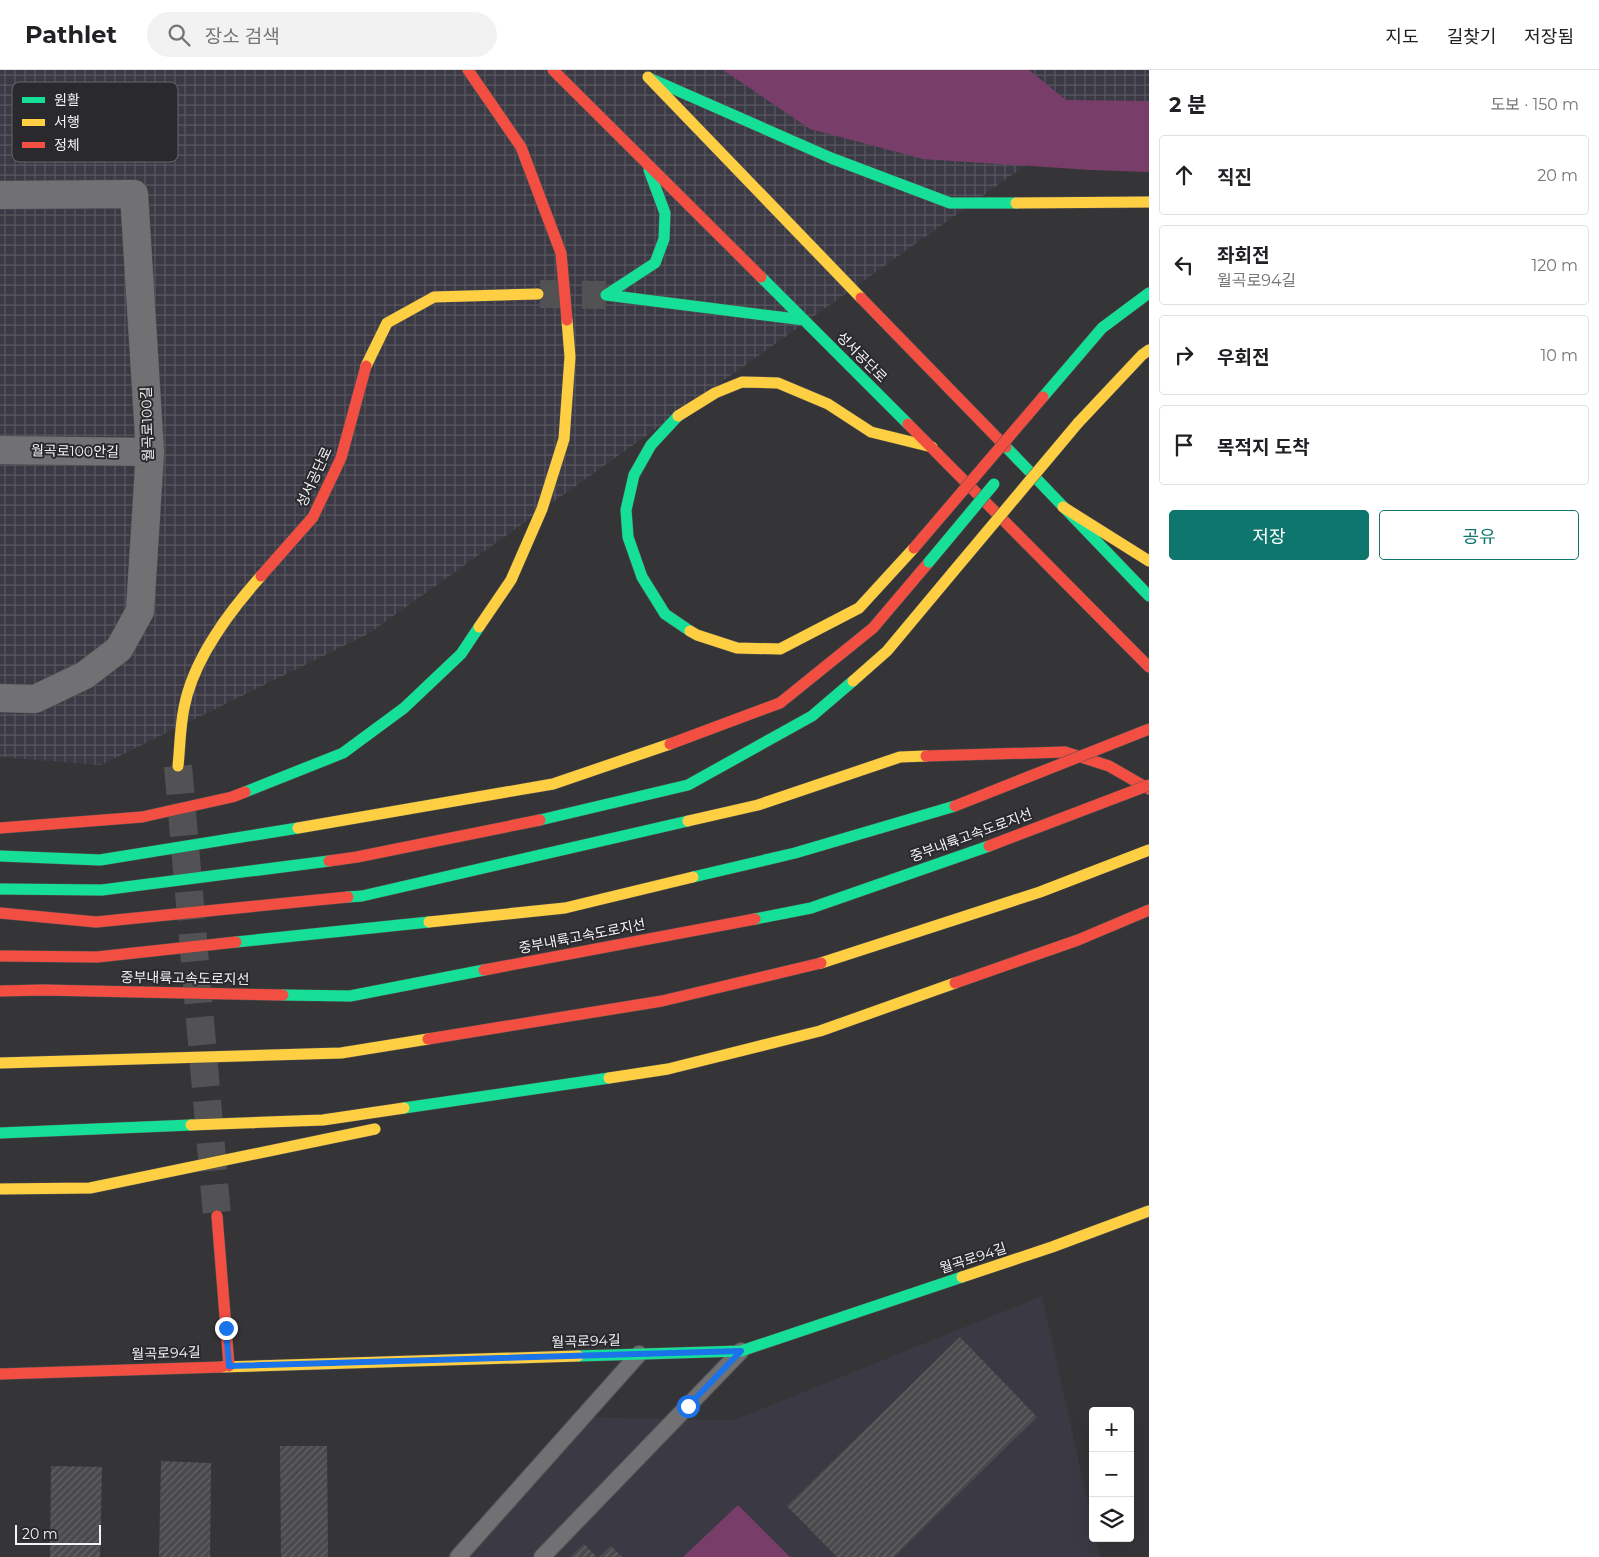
<!DOCTYPE html>
<html lang="ko">
<head>
<meta charset="utf-8">
<style>
	body { margin:0; font-family:Montserrat,"Noto Sans KR",sans-serif; background:#f2f2f2; color:#202124 }
	.controls { position:absolute; right:15px; bottom:15px; display:grid; overflow:hidden; border-radius:5px; box-shadow:0 5px 20px #0002 }
	.controls button { width:45px; height:45px; display:grid; place-items:center; padding:0; border:0; border-bottom:1px solid #e0e0e0; background:#fff; color:#202124; font:25px sans-serif }
	.scale { position:absolute; left:15px; bottom:12px; width:86px; box-sizing:border-box; padding-left:5px; border:2px solid #f4f4f7; border-top:0; font-size:14px; line-height:18px; white-space:nowrap; color:#f4f4f7; -webkit-text-stroke:4px #2a2a2e; paint-order:stroke }
	.stop { position:absolute; width:15px; height:15px; margin:-11px; border:4px solid #1a73e8; border-radius:50%; background:#fff }
	.stop.end { background:#1a73e8; border-color:#fff; box-shadow:0 1px 5px #0008 }
	.list { margin:0; padding:0; list-style:none }
	h2 { display:flex; justify-content:space-between; align-items:center; height:65px; margin:0; padding:0 20px; font-size:21px }
	h2 small { font-size:16px; font-weight:400; color:#757577 }
	.list li { display:grid; grid-template-columns:32px 1fr auto; gap:15px; align-items:center; box-sizing:border-box; height:80px; margin:0 10px 10px; padding:0 10px; border:1px solid #e0e0e0; border-radius:5px }
	.list b { display:block; font-size:19px; white-space:nowrap }
	.list p { margin:0; font-size:16px; white-space:nowrap; color:#757577 }
	.list em { font-size:16px; font-style:normal; color:#757577 }
	.actions { display:flex; gap:10px; padding:15px 20px }
	.actions a { flex:1; padding:11px 0; border:1px solid #0f766e; border-radius:5px; text-align:center; font-size:18px; color:#0f766e }
	.actions .main { background:#0f766e; color:#fff }
	.icon { flex:none; width:28px; height:28px; fill:none; stroke:currentColor; stroke-width:2; stroke-linecap:round; stroke-linejoin:round }
	.map { position:relative; flex:none; width:1149px; height:1487px; overflow:hidden }
	header { display:flex; align-items:center; gap:30px; box-sizing:border-box; height:70px; padding:0 25px; background:#fff; border-bottom:1px solid #e0e0e0 }
	header strong { font-size:24px }
	nav { display:flex; gap:28px; margin-inline-start:auto; font-size:18px }
	.search { width:350px; height:45px; background:#f2f2f2; display:flex; align-items:center; gap:12px; box-sizing:border-box; padding:0 18px; border-radius:28px; color:#757577; font-size:19px }
	main { display:flex }
	aside { flex:1; background:#fff }
	.map>svg:first-child { display:block }
</style>
</head>
<body>
<header>
<strong>Pathlet</strong>
<div class="search"><svg class="icon" aria-label="search" viewBox="0 0 24 24"><circle cx="10" cy="10" r="6"/><path d="M15 15l6 6"/></svg>장소 검색</div>
<nav><a>지도</a><a>길찾기</a><a>저장됨</a></nav>
</header>
<main>
<div class="map">
<svg width="1149" height="1487" viewBox="0 0 1149 1487">
	<defs>
		<pattern id="industrial-grid" width="8" height="8" patternUnits="userSpaceOnUse" patternTransform="scale(1.25)"><rect width="8" height="8" fill="#3b3a44"/><path d="M0 4h8M4 0v8" fill="none" stroke="#585760"/></pattern>
		<pattern id="building-hatch" width="6" height="6" patternUnits="userSpaceOnUse" patternTransform="scale(1.25)"><rect width="6" height="6" fill="#4a4a4c"/><path d="M-1 1l2-2M0 6l6-6M5 7l2-2" fill="none" stroke="#656567"/></pattern>
	</defs>
	<rect width="100%" height="100%" fill="#353537"/>
	<path fill="#3b3a44" d="M1042,1226L1093,1456V1468H1095L1100,1487H446L574,1347L734,1350Z"/>
	<path fill="url(#industrial-grid)" d="M0,0H1149V78H1050L368,564L101,695L0,687Z"/>
	<path fill="#793d6a" d="M723,0H1029L1066,30L1149,31V102L1091,100L923,89L810,59Z
		M738,1435L790,1487H683Z"/>
	<path fill="url(#building-hatch)" d="M960,1267L1037,1347L894,1487H837L787,1436Z
		M280,1376H327L328,1487H281Z
		M161,1391L211,1393L210,1487H159Z
		M51,1396L102,1397L100,1487H50Z
		M584,1474L597,1487H570Z
		M611,1476L622,1487H599Z"/>
	<g fill="none" stroke-linecap="round" stroke-linejoin="round">
		<path stroke="#525254" stroke-width="28" stroke-dasharray="28 14" stroke-linecap="butt" d="M540,224L606,225
			M178,696L217,1146"/>
		<defs>
			<path id="lane" d="M458,1487L639,1284
				M542,1487L741,1281"/>
			<path id="street" d="M0,125L134,124L150,382L140,541L119,579L85,605L35,629L0,628
				M0,380L150,382"/>
			<path id="fast" d="M649,8L831,88L950,133H1016
				M761,207L908,354
				M606,225L804,250
				M606,225L655,193L664,169L665,143L649,100
				M1043,327L1102,258L1149,223
				M678,346L651,375L634,405L626,440L628,467L642,507L665,544L690,561
				M1006,377L1149,526
				M245,722L343,683L404,638L461,584L479,557
				M540,750L688,715L812,646L853,611
				M0,786L100,790L298,758
				M693,807L795,783L955,736
				M0,819L102,820L329,791
				M348,827L362,826L688,751
				M755,849L811,838L989,776
				M236,872L429,852
				M283,925L350,926L484,900
				M404,1038L609,1008
				M0,1063L191,1055
				M578,1286L741,1281L962,1207"/>
			<path id="slow" d="M648,7L861,228
				M1016,133L1149,132
				M366,296L387,253L434,227L538,224
				M678,346L715,323L742,312L778,313L828,334L871,362L932,377
				M1078,353L1142,285L1149,280
				M1063,437L1149,491
				M479,557L511,510L542,439L564,369L570,287L567,250
				M690,561L697,565L737,578L780,579L859,538L914,478
				M853,611L887,581L953,502
				M178,696C180,677 180,657 184,638C193,589 229,542 261,506
				M688,751L758,735L900,687L926,686
				M298,758L553,714L670,674
				M429,852L565,838L693,807
				M821,893L1040,822L1149,780
				M0,993L341,983L428,969
				M609,1008L668,999L820,961L955,913
				M191,1055L323,1050L404,1038
				M0,1119L90,1118L375,1059
				M962,1207L1052,1177L1149,1141
				M222,1297L578,1286"/>
			<path id="jam" d="M468,0L521,77L561,183L567,250
				M553,0L761,207
				M861,228L1006,377
				M908,354L1149,597
				M261,506L313,447L341,388L366,296
				M670,674L780,633L873,558L929,492
				M926,686L1065,682L1109,696L1149,719
				M0,758L142,747L232,727L245,722
				M329,791L357,787L540,750
				M0,843L96,852L348,827
				M0,886L97,887L236,872
				M484,900L755,849
				M955,913L1078,870L1149,840
				M0,921L43,920L283,925
				M428,969L662,931L821,893
				M217,1146L229,1296
				M0,1304L222,1297"/>
		</defs>
		<use href="#lane" stroke="#515152" stroke-width="18"/>
		<use href="#street" stroke="#515152" stroke-width="29"/>
		<use href="#fast" stroke="#515152" stroke-width="12"/>
		<use href="#slow" stroke="#515152" stroke-width="12"/>
		<use href="#jam" stroke="#515152" stroke-width="12"/>
		<use href="#lane" stroke="#717173" stroke-width="16"/>
		<use href="#street" stroke="#717173" stroke-width="28"/>
		<use href="#fast" stroke="#16e098" stroke-width="11"/>
		<use href="#slow" stroke="#ffcf43" stroke-width="11"/>
		<use href="#jam" stroke="#f24e42" stroke-width="11"/>
		<defs>
			<path id="fast-bridge" d="M929,492L994,414"/>
			<path id="slow-bridge" d="M953,502L1078,353"/>
			<path id="jam-bridge" d="M914,478L1043,327
				M955,736L1149,659
				M989,776L1149,715"/>
		</defs>
		<use href="#fast-bridge" stroke="#515152" stroke-width="12" stroke-linecap="butt"/>
		<use href="#slow-bridge" stroke="#515152" stroke-width="12" stroke-linecap="butt"/>
		<use href="#jam-bridge" stroke="#515152" stroke-width="12" stroke-linecap="butt"/>
		<use href="#fast-bridge" stroke="#16e098" stroke-width="11"/>
		<use href="#slow-bridge" stroke="#ffcf43" stroke-width="11"/>
		<use href="#jam-bridge" stroke="#f24e42" stroke-width="11"/>
	</g>
	<g fill="none" stroke-linecap="round" stroke-linejoin="round">
		<path stroke="#1a73e8" stroke-width="6" d="M226,1258L229,1296L741,1281L688,1336"/>
	</g>
	<g text-anchor="middle" dominant-baseline="central" stroke-width="4" stroke-linejoin="round" paint-order="stroke">
		<g font-size="14" fill="#f4f4f7" stroke="#2a2a2e">
			<text transform="translate(862 287) rotate(45)">성서공단로</text>
			<text transform="translate(147 354) rotate(-92)">월곡로100길</text>
			<text transform="translate(75 381) rotate(1)">월곡로100안길</text>
			<text transform="translate(314 407) rotate(-65)">성서공단로</text>
			<text transform="translate(971 765) rotate(-20)">중부내륙고속도로지선</text>
			<text transform="translate(582 866) rotate(-11)">중부내륙고속도로지선</text>
			<text transform="translate(185 908) rotate(1)">중부내륙고속도로지선</text>
			<text transform="translate(973 1188) rotate(-18)">월곡로94길</text>
			<text transform="translate(586 1271) rotate(-2)">월곡로94길</text>
			<text transform="translate(166 1283) rotate(-2)">월곡로94길</text>
		</g>
	</g>
	<rect x="12" y="12" width="166" height="80" rx="8" fill="#2a2a2e" stroke="#67676a" stroke-width="1"/>
	<rect x="22" y="27" width="23" height="6" fill="#16e098"/>
	<rect x="22" y="49" width="23" height="7" fill="#ffcf43"/>
	<rect x="22" y="72" width="23" height="6" fill="#f24e42"/>
	<g font-size="14" fill="#f4f4f7">
		<text x="54" y="35">원활</text>
		<text x="54" y="57">서행</text>
		<text x="54" y="80">정체</text>
	</g>
</svg>
<div class="controls">
<button>+</button>
<button>−</button>
<button><svg class="icon" aria-label="layers" viewBox="0 0 24 24"><path d="M12 4l9 5-9 5-9-5zM3 14l9 5 9-5"/></svg></button>
</div>
<div class="scale">20 m</div>
<div class="stop" style="left:688px;top:1336px"></div>
<div class="stop end" style="left:226px;top:1258px"></div>
</div>
<aside>
<h2>2 분<small>도보 · 150 m</small></h2>
<ul class="list">
<li><svg class="icon" aria-label="ahead" viewBox="0 0 24 24"><path d="M12 20V5M6 11l6-6 6 6"/></svg><div><b>직진</b></div><em>20 m</em></li>
<li><svg class="icon" aria-label="left" viewBox="0 0 24 24"><path d="M17 20v-9H6M10 6l-5 5 5 5"/></svg><div><b>좌회전</b><p>월곡로94길</p></div><em>120 m</em></li>
<li><svg class="icon" aria-label="right" viewBox="0 0 24 24"><path d="M7 20v-9h11M14 6l5 5-5 5"/></svg><div><b>우회전</b></div><em>10 m</em></li>
<li><svg class="icon" aria-label="arrive" viewBox="0 0 24 24"><path d="M6 21V4h12l-3 4 3 4H6"/></svg><div><b>목적지 도착</b></div></li>
</ul>
<div class="actions"><a class="main">저장</a><a>공유</a></div>
</aside>
</main>
</body>
</html>
